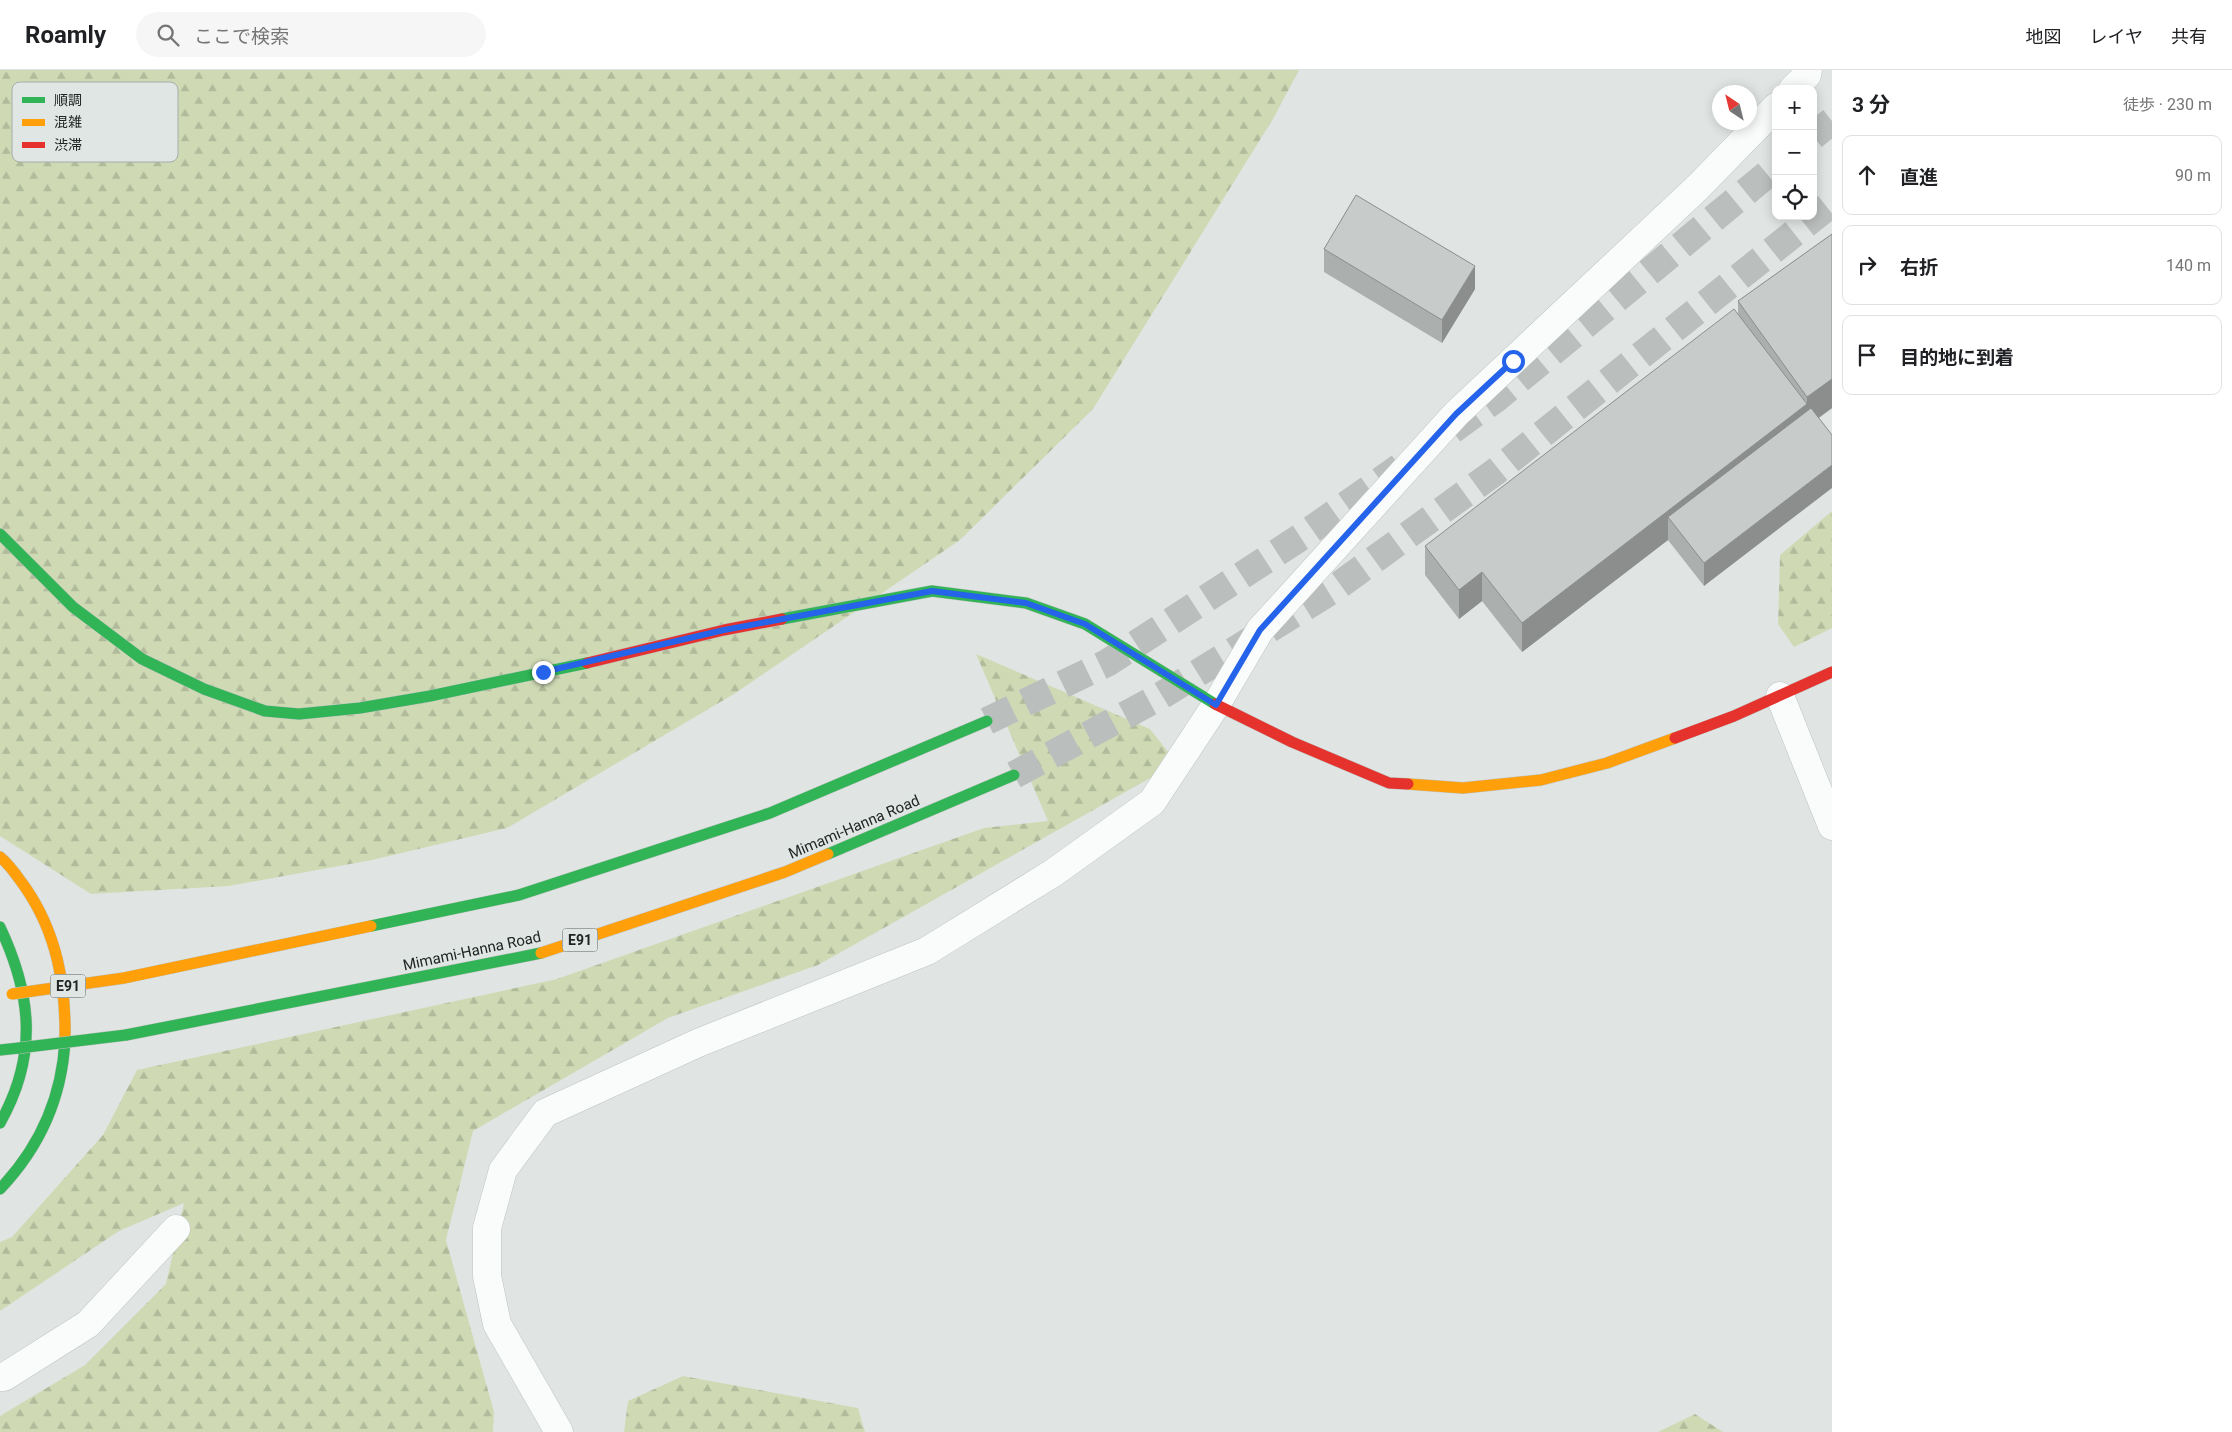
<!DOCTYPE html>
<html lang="ja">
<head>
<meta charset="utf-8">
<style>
	body { margin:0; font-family:Roboto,"Noto Sans JP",sans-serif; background:#f6f6f6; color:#202124 }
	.controls { position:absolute; right:15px; top:15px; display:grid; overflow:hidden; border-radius:10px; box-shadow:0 2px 12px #0003 }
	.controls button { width:45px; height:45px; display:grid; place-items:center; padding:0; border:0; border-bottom:1px solid #e0e0e0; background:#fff; color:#202124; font:25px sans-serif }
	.compass { position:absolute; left:1712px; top:15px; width:45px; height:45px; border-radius:50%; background:#fff; box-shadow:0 2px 12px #0003; rotate:325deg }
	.stop { position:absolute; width:15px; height:15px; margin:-11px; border:4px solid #2563eb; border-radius:50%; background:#fff }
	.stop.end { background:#2563eb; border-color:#fff; box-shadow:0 1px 5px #0008 }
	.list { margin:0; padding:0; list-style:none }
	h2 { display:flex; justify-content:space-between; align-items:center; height:65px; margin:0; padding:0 20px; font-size:21px }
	h2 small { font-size:16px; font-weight:400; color:#757577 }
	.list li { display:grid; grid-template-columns:32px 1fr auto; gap:15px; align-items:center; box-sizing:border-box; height:80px; margin:0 10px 10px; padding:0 10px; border:1px solid #e0e0e0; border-radius:10px }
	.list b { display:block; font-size:19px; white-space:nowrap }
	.list em { font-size:16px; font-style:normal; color:#757577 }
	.icon { flex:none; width:28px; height:28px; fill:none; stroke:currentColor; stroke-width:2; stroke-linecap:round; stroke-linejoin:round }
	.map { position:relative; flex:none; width:1832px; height:1362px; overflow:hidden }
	header { display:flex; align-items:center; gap:30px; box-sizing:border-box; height:70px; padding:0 25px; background:#fff; border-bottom:1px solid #e0e0e0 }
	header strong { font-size:24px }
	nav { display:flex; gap:28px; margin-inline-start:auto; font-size:18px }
	.search { width:350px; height:45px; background:#f6f6f6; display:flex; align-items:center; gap:12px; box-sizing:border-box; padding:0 18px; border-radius:28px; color:#757577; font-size:19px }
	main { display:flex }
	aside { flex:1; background:#fff }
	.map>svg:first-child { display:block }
</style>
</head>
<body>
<header>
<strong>Roamly</strong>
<div class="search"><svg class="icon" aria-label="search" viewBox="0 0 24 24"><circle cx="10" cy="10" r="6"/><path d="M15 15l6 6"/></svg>ここで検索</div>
<nav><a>地図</a><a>レイヤ</a><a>共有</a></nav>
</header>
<main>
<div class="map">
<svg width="1832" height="1362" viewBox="0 0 1832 1362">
	<defs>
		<pattern id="forest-firs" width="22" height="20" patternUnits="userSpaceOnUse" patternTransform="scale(1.25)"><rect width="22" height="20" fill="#cfdab5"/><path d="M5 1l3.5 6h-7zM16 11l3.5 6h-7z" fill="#b1bb9b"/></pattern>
	</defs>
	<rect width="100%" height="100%" fill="#e0e5e3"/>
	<path fill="url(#forest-firs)" d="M0,0H1299L1273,49L1093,339L960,470L734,624L507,758L372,790L229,816L91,824L0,766Z
		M1832,441V558L1794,577L1778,554L1780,485Z
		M976,584L1150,659L1177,693L818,895L668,948L473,1061L446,1170L494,1342L493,1362H0V1346L85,1295L166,1214L184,1133L119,1161L0,1241V1172L12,1167L103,1065L137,1000L557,909L984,758L1048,751Z
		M683,1306L858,1338L865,1362H624L628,1331Z
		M1695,1344L1723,1362H1658Z"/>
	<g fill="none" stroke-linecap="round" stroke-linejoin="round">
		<path stroke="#babebd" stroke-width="28" stroke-dasharray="28 14" stroke-linecap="butt" d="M1813,66L1832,51
			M1452,360L1498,327L1776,97
			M987,651L1107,593L1301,467L1400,397
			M1014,705L1159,627L1331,521L1495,402L1832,133"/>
		<defs>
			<path id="street" d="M1793,19L1807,5L1808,0
				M1780,626L1832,756
				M0,1307H4L88,1254L176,1159
				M559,1362L497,1254L487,1206V1158L503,1100L545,1043L698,973L927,881L1053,803L1152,732L1216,635L1260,560L1456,344L1697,118L1776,37"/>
			<path id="fast" d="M0,464L73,537L142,589L204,619L265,641L299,644L360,638L430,626L587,593
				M782,549L932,521L1026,533L1085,554L1215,634
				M828,784L1014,705
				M371,856L519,825L770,743L987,651
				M0,857C32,925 38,986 0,1053
				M126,965L541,883
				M0,980L19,978
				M0,1119C40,1077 62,1028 65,970"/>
			<path id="slow" d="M1408,714L1463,718L1541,710L1607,693L1675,668
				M0,787C10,795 17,806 25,817C57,863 66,915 65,970
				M541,883L785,802L828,784
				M124,908L371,856"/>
			<path id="jam" d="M587,593L724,560L782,549
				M1215,634L1292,672L1389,713L1408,714
				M1675,668L1734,646L1832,602"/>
		</defs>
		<use href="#street" stroke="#bfc3c1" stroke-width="29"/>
		<use href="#fast" stroke="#bfc3c1" stroke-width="12"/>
		<use href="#slow" stroke="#bfc3c1" stroke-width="12"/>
		<use href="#jam" stroke="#bfc3c1" stroke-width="12"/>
		<use href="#street" stroke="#fafbfb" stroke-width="28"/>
		<use href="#fast" stroke="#30b455" stroke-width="11"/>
		<use href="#slow" stroke="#ff9f0a" stroke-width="11"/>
		<use href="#jam" stroke="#e5322d" stroke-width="11"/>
		<defs>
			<path id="fast-bridge" d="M19,978L126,965"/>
			<path id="slow-bridge" d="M12,924L124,908"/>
		</defs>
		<use href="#fast-bridge" stroke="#bfc3c1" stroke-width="12" stroke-linecap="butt"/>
		<use href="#slow-bridge" stroke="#bfc3c1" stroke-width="12" stroke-linecap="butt"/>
		<use href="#fast-bridge" stroke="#30b455" stroke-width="11"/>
		<use href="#slow-bridge" stroke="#ff9f0a" stroke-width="11"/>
	</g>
	<path fill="#abafae" d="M1832,164V338L1819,348L1704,516L1668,470L1522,582L1482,531L1459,549L1425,505V476L1738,245V231Z
		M1324,179L1475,219L1442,273L1324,202Z"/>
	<path fill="#8b8e8d" d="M1475,196V219L1442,273V250Z
		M1832,309V338L1807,356L1668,447V470L1522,582V553L1807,334V327Z
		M1832,395V418L1704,516V493Z
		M1482,502V531L1459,549V520Z"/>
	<path fill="#c7cbca" stroke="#8b8e8d" d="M1356,125L1475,196L1442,250L1324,179Z
		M1832,164V309L1807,327L1738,231Z
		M1734,239L1807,334L1522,553L1482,502L1459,520L1425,476Z
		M1811,338L1832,365V395L1704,493L1668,447Z"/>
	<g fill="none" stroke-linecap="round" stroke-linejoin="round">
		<path stroke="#2563eb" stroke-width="6" d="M543,602L724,560L932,521L1026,533L1085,554L1216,635L1260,560L1456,344L1513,291"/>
	</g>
	<g text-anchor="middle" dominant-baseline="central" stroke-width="5" stroke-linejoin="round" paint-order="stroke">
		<g fill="#dfe6e3" stroke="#5a5e5d" stroke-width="1">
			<rect x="562.5" y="858.5" width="35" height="23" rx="4"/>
			<rect x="50.5" y="904.5" width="35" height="23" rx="4"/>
		</g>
		<g font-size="14" font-weight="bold" fill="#212423">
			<text x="580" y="870">E91</text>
			<text x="68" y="916">E91</text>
		</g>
		<g font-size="15" fill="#212423" stroke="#dfe6e3">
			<text transform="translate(854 757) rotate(-23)">Mimami-Hanna Road</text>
			<text transform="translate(472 881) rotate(-12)">Mimami-Hanna Road</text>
		</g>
	</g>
	<rect x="12" y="12" width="166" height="80" rx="8" fill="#dfe6e3" stroke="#a6aca9" stroke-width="1"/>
	<rect x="22" y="27" width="23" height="6" fill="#30b455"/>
	<rect x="22" y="49" width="23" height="7" fill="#ff9f0a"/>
	<rect x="22" y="72" width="23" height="6" fill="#e5322d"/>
	<g font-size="14" fill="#212423">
		<text x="54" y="35">順調</text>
		<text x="54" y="57">混雑</text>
		<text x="54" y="80">渋滞</text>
	</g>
</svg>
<div class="controls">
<button>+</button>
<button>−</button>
<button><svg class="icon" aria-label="locate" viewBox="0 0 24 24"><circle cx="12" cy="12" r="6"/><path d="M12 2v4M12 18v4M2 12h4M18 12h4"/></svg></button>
</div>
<svg class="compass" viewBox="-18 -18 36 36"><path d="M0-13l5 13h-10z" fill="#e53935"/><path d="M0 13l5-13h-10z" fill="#757577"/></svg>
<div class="stop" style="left:1513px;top:291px"></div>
<div class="stop end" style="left:543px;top:602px"></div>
</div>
<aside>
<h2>3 分<small>徒歩 · 230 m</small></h2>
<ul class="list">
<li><svg class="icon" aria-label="ahead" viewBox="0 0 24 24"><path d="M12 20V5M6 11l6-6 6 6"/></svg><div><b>直進</b></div><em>90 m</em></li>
<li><svg class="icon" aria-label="right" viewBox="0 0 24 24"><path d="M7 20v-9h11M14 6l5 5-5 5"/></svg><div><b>右折</b></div><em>140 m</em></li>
<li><svg class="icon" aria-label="arrive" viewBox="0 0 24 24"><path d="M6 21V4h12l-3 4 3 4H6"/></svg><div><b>目的地に到着</b></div></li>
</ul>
</aside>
</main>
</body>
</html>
